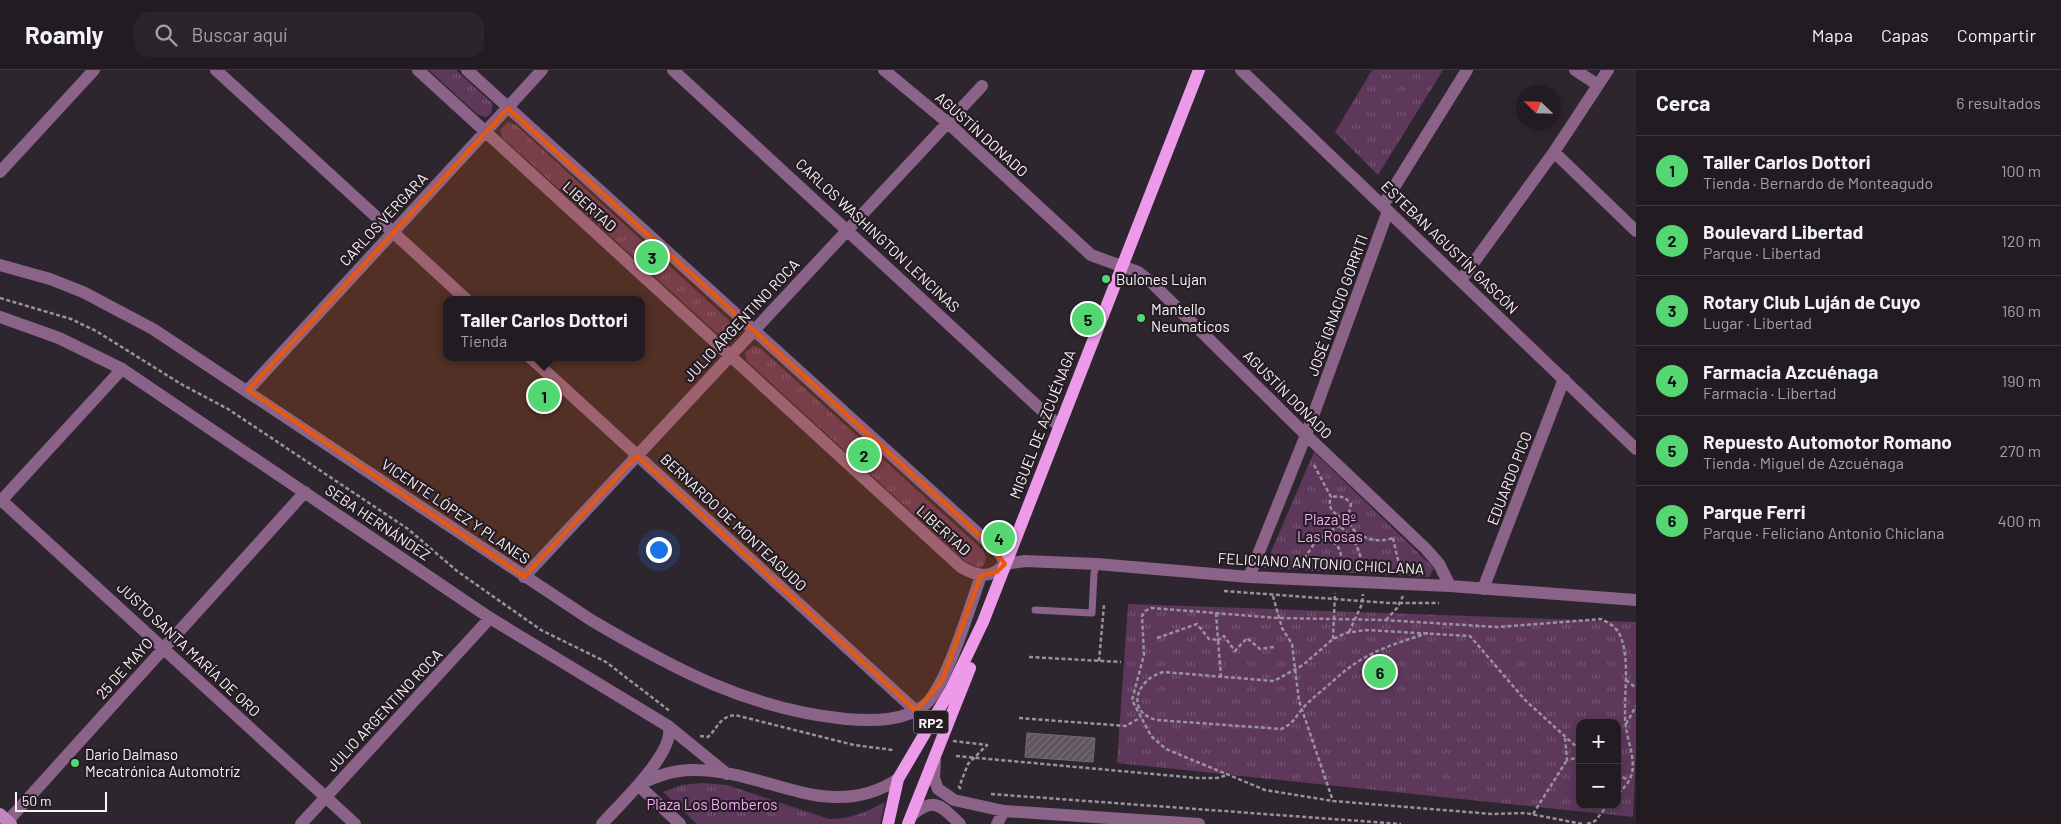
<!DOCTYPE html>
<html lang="es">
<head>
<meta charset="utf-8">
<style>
	body { margin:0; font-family:Barlow,sans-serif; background:#2a252a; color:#f1f3f6 }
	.controls { position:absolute; right:15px; bottom:15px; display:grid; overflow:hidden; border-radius:10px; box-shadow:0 2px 12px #0003 }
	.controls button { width:45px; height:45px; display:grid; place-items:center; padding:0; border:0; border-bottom:1px solid #3f3a40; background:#221c22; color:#f1f3f6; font:25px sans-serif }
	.compass { position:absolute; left:1516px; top:15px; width:45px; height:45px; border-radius:50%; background:#221c22; box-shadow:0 2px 12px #0003; rotate:293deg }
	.scale { position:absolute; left:15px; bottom:12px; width:92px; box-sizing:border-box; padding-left:5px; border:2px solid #f8f2f7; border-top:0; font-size:14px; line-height:18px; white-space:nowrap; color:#f8f2f7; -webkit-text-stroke:4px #251c24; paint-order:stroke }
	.you { position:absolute; left:658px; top:479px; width:18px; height:18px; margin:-12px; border:4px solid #fff; border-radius:50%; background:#1a73e8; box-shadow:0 0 0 8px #1a73e833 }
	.badge { display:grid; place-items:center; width:32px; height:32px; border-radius:50%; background:#54d672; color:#111; font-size:16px; font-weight:700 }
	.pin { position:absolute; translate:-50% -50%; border:2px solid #fff; box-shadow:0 1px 5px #0006 }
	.popup { position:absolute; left:443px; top:226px; width:202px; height:65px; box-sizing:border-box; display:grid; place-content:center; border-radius:10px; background:#221c22; filter:drop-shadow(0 1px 4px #0005); font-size:16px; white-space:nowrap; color:#a2a1a5 }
	.popup b { font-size:19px; color:#f1f3f6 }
	.popup::after { content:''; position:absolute; left:50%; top:100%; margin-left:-10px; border:10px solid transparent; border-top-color:#221c22 }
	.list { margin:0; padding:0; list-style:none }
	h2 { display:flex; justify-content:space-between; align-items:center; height:65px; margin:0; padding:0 20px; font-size:21px }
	h2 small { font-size:16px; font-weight:400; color:#a2a1a5 }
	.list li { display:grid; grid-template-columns:32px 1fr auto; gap:15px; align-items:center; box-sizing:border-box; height:70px; padding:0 20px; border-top:1px solid #3f3a40 }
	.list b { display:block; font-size:19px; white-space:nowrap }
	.list p { margin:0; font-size:16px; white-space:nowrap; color:#a2a1a5 }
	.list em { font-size:16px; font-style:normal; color:#a2a1a5 }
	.icon { flex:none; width:28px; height:28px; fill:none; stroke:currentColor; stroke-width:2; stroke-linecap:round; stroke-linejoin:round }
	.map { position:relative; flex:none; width:1636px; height:754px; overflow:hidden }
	header { display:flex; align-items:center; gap:30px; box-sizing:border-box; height:70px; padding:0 25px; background:#221c22; border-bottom:1px solid #3f3a40 }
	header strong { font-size:24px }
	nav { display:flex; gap:28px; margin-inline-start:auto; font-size:18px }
	.search { width:350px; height:45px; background:#2a252a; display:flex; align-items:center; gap:12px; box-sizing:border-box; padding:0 18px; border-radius:15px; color:#a2a1a5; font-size:19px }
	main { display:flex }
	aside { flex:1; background:#221c22 }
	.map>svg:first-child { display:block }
</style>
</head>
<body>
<header>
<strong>Roamly</strong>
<div class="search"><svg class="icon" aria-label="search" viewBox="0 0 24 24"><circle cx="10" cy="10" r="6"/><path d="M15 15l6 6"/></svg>Buscar aquí</div>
<nav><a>Mapa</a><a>Capas</a><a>Compartir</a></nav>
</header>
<main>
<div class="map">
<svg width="1636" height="754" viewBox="0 0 1636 754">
	<defs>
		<pattern id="grass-tufts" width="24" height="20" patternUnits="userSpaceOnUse" patternTransform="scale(1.25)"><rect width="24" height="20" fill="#5d385b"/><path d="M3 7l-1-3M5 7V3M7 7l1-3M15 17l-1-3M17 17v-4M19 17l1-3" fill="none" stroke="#755573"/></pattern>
		<pattern id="building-hatch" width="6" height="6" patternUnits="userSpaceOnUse" patternTransform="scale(1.25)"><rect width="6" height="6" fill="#5f555e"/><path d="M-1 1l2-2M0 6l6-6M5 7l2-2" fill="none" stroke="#776e76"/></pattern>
	</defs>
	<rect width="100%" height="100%" fill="#2e262e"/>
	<path fill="url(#grass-tufts)" fill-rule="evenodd" d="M429,0H456L493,34L491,44L486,47L478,45Z
		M1372,0H1443L1378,105L1335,62Z
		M508,52L516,55L734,255L737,262L733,270L727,271L721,267L502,67L500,60Z
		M753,276L760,278L983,480L986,487L984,495L979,498L966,492L747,291L745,283Z
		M1314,382L1434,498L1429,507L1264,498Z
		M1128,534L1636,552V680L1633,747L1117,693ZM1580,653H1617V735H1580Z
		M702,713L727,715L829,749C851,749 866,742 885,732L880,754H697L663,722L682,715Z"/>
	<path fill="url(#building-hatch)" stroke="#746a73" d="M649,176L663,189L655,198L640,184Z
		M1027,663L1095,668L1093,692L1025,687Z"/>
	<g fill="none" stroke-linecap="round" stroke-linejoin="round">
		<path stroke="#9a9399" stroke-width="2.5" stroke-dasharray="4 2.5" stroke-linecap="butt" d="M0,228L71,249L96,261L181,314L228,339L408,459L457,501L541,560L606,592L671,642
			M1314,395L1331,427C1326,441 1337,444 1346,451C1350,454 1351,457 1354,460C1365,471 1383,473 1395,467
			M1341,457C1357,473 1360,479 1363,501
			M1321,466C1340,473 1344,481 1339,501
			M1393,468L1401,503
			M1301,494C1307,485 1313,473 1322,466C1339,454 1347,458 1351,434C1345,426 1340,426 1331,427
			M1224,521L1389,533H1439
			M1273,526L1282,558L1292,574L1299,631L1333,731
			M1216,543L1218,570L1224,566L1235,581L1247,568L1260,579L1274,577
			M1386,550L1397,538L1403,526
			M1349,562L1362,534L1363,524
			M1428,563C1388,576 1365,582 1333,611C1323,620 1311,629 1302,639C1294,649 1293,654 1281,659L1157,650C1124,642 1137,608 1164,602L1274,611L1303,595L1333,569L1346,563L1366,560L1470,566L1525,630L1580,680
			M1157,568L1197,554L1209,569L1218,570L1221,606
			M1333,569L1335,523
			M1029,587L1121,592
			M1099,591L1104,535H1102
			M1626,610L1636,618
			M1019,648L1126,656L1141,647
			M1626,654L1636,636
			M700,666L708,667C718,658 719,647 735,645L854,675L893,680
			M1565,668L1567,690L1580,687
			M953,671L987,675L968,694L959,717L961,719
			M956,686L1197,708H1217L1228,705
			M1617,704L1628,710
			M991,724L1401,754
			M1533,744L1567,690
			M1582,754L1525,743L1492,744L1333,731L1265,720L1166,679L1151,666L1132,630L1144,585L1142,546L1145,541L1151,538L1278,548L1383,550L1497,557L1601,549C1607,552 1615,556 1619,563C1632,589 1622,629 1626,658C1628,671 1635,689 1632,703C1630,712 1623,719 1617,725
			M1587,754L1595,751L1608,735"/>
		<path stroke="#8b6389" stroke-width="7" d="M1035,540L1092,543L1094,503L1097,494"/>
		<path stroke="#8b6389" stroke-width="12" d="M216,0L467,230
			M418,0L961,497C978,507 991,509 1005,494
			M467,0L991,475L1001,485L1005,494
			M673,0L1059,356
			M884,0L948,53L1091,185L1138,202L1151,212L1306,365L1426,479L1439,494L1450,516
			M1575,0L1598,15
			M1554,82L1636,161
			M0,102L94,0
			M1383,135L1467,0
			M0,195L50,209L83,222L153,259L591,550C674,599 748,639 846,649C872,651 905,652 926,634C947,614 970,536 981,506
			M1461,210L1554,82L1608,0
			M0,247L59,268L122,299L490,548L668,656L727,704
			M530,287L916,641
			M248,320L542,0
			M0,429L355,754
			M0,432L122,299
			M1005,494L1025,491L1097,494L1249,507L1450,516L1636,530
			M524,507L982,16
			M1249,507L1306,365L1388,141
			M1483,519L1564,309
			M935,691L934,708L938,719L954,730L1004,741L1199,754
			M638,715C657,706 675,699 696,700C769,701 830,754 898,709
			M638,715L680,754
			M912,745C935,726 941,736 960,754
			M5,754L305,422
			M301,754L490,548
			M602,754C617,737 678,680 668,656
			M997,754L1004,741"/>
		<path stroke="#8b6389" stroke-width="12" d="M1241,0L1636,379"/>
		<path stroke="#c382c0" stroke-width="12" d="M0,744L11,754"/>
		<path stroke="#ee9aeb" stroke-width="12" d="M888,754L898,709L951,619L983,552L1199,0
			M908,754L970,598"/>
	</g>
	<path fill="#e8590c" fill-opacity="0.2" stroke="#e8590c" stroke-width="4" stroke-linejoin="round" d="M508,38L991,475L1005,494L997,502L981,506L942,611L916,641L637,386L524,507L248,320Z"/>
	<g fill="#54d672" stroke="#251c24" stroke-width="2">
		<circle cx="1106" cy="209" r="5"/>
		<circle cx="1141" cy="248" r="5"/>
		<circle cx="75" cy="693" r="5"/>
	</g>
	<g text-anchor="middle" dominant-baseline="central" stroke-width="4.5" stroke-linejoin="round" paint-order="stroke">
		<rect fill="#251c24" stroke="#b9b2b8" stroke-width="1" x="913.5" y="640.5" width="35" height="23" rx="4"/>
		<g font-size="14" font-weight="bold" fill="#f8f2f7">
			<text x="931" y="652">RP2</text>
		</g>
		<g font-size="15" fill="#f8f2f7" stroke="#251c24">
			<text transform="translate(982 64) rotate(42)">AGUSTÍN DONADO</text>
			<text transform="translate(590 136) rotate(42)">LIBERTAD</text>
			<text transform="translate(383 149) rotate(-47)">CARLOS VERGARA</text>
			<text transform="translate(878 165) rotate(43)">CARLOS WASHINGTON LENCINAS</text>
			<text transform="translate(1450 177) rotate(44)">ESTEBAN AGUSTÍN GASCÓN</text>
			<text transform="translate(1337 235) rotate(-70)">JOSÉ IGNACIO GORRITI</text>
			<text transform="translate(741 250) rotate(-47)">JULIO ARGENTINO ROCA</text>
			<text transform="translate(1288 324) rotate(45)">AGUSTÍN DONADO</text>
			<text transform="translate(1042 354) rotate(-69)">MIGUEL DE AZCUÉNAGA</text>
			<text transform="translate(1509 408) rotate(-69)">EDUARDO PICO</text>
			<text transform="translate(456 441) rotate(34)">VICENTE LÓPEZ Y PLANES</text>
			<text transform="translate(378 452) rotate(34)">SEBA HERNÁNDEZ</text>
			<text transform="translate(734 452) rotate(43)">BERNARDO DE MONTEAGUDO</text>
			<text transform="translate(944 460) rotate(42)">LIBERTAD</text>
			<text transform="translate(1321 493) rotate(3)">FELICIANO ANTONIO CHICLANA</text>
			<text transform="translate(189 579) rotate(43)">JUSTO SANTA MARÍA DE ORO</text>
			<text transform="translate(124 598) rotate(-48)">25 DE MAYO</text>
			<text transform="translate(384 640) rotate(-47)">JULIO ARGENTINO ROCA</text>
		</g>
		<g font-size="15" fill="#f8f2f7" stroke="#251c24" text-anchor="start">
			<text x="1116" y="209">Bulones Lujan</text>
			<text x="1151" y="239">Mantello<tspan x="1151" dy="17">Neumaticos</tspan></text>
			<text x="85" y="684">Dario Dalmaso<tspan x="85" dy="17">Mecatrónica Automotríz</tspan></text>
		</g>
		<g font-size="15" fill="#faa8f7" stroke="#251c24">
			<text x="1330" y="449">Plaza Bº<tspan x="1330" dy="17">Las Rosas</tspan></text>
			<text x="712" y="734">Plaza Los Bomberos</text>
		</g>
	</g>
</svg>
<div class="controls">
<button>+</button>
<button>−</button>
</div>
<svg class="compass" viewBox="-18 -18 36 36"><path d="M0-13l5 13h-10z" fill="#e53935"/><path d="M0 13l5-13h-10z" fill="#a2a1a5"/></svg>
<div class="scale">50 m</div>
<div class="you"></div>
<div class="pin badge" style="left:544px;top:326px">1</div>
<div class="popup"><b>Taller Carlos Dottori</b>Tienda</div>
<div class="pin badge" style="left:864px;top:385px">2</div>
<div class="pin badge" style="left:652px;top:187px">3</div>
<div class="pin badge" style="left:999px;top:468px">4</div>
<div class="pin badge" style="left:1088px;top:249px">5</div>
<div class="pin badge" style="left:1380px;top:602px">6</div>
</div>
<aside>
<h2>Cerca<small>6 resultados</small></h2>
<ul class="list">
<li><span class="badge">1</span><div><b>Taller Carlos Dottori</b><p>Tienda · Bernardo de Monteagudo</p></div><em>100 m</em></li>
<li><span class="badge">2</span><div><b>Boulevard Libertad</b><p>Parque · Libertad</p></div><em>120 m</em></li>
<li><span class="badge">3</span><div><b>Rotary Club Luján de Cuyo</b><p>Lugar · Libertad</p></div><em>160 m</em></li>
<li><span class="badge">4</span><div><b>Farmacia Azcuénaga</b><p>Farmacia · Libertad</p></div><em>190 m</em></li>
<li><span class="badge">5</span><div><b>Repuesto Automotor Romano</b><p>Tienda · Miguel de Azcuénaga</p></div><em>270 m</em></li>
<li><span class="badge">6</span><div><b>Parque Ferri</b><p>Parque · Feliciano Antonio Chiclana</p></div><em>400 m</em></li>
</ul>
</aside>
</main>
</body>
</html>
